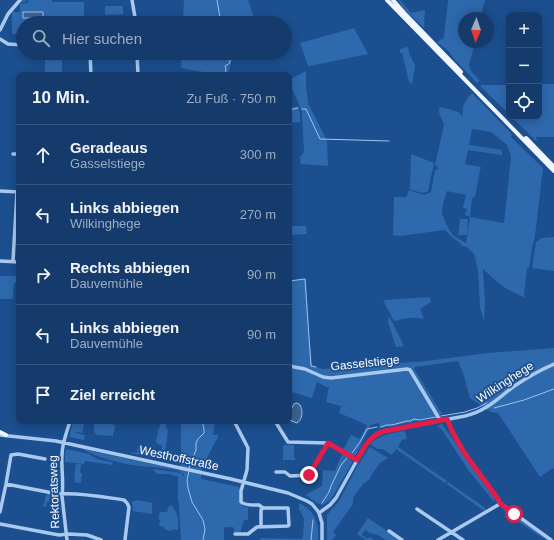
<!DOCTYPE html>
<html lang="de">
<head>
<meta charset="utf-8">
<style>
	body { margin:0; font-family:Helvetica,sans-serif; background:#214673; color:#f1f3f6 }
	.controls { position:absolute; right:12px; top:12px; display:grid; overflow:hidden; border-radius:8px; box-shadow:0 2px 10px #0003 }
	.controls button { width:36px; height:36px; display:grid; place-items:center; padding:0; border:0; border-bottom:1px solid #33557e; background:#143b6b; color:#f1f3f6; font:20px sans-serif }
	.compass { position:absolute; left:458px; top:12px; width:36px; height:36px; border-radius:50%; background:#143b6b; box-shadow:0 2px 10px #0003; rotate:182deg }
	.stop { position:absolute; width:12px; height:12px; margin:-9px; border:3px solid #e11d48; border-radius:50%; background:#fff }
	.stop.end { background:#e11d48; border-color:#fff; box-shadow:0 1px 4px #0008 }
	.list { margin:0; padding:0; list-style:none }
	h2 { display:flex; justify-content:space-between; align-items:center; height:52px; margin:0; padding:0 16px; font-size:17px }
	h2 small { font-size:13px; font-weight:400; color:#9dadc1 }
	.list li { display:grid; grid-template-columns:26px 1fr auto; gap:12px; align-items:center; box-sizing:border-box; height:60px; padding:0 16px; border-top:1px solid #33557e }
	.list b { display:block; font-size:15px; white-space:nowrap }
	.list p { margin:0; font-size:13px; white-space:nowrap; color:#9dadc1 }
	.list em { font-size:13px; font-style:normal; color:#9dadc1 }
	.icon { flex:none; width:22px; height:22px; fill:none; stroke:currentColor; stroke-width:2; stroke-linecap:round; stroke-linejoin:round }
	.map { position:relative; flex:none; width:554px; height:540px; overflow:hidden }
	.search { position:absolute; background:#143b6b; box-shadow:0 2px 10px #0003; left:16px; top:16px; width:276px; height:44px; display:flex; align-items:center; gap:10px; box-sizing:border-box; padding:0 14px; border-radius:22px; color:#9dadc1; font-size:15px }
	.panel { position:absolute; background:#143b6b; box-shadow:0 2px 10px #0003; left:16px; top:72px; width:276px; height:352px; border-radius:8px }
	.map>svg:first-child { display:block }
</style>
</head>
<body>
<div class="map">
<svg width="554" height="540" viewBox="0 0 554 540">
	<rect width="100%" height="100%" fill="#1b4f8f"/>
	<path fill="#2e69ad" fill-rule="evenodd" d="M21,0H26V2H20V4L28,3V0H52V2H84V17L103,18L102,23H23V34H12V12H20V2ZM23,12H43V18H23Z
		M184,0H248L256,23H210L209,16L183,17Z
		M398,0H400L411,13L425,10L424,28L405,10Z
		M448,0H485L480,18H464V42H475L469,65L471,71L479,80V82L477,83L455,60L449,52L437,42L444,38Z
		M105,6H123V14L105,15Z
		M354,28L368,54L310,66H308L300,43Z
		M408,47L410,55L413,61L415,66L412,84L409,82L402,53H400V49Z
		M211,53H254L231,61L228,75H219L215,74L181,68L182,56L211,55Z
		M45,58H62V75H45Z
		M306,71V88L308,103L327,141L328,166L301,164L300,157L304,152L302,113L300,107L289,82V80Z
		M539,84H554V137H536L537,142L512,117H539Z
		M482,85H509V114L480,86Z
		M472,93L512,134L511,137L543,168L535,236L532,248L529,268H527L524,295L525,298L505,288L496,281L483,269L485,304L484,321L480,308L478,270L474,254L467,247L462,246L460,243L452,237L445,230L400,236L393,235L394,197H406L409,190L424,195L431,192L435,170H438V167L435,165L444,125C443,120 438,114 439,109L441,107L458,112C460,113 461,116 463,117C461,108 465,100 472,93ZM472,129L491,132L507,145L511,157L504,223L470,217L472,198L475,197L479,175L481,167L465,164L468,150L502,155V150L469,145ZM447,191L466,195L463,208L467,209L465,215L470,217L466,243C452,235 452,236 445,221C444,218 442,215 442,212C441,210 446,194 447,191Z
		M298,106L300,114V122L289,123V108Z
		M411,154L434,163L428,191C423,195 416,191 410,189Z
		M460,219H468L467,235H458Z
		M289,226H306L307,234L289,235Z
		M554,237V271L532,268L536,242L542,238Z
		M0,276H17V277L19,278V283H14L13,299H0Z
		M306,279L309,333L312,365L322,369L427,361L487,353L554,348V469L553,468L540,477L498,413L491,412L470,398L463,373L458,361L415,367L414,369L442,414L436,416L437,417L382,428L378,423L371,425L356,455L354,456L343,450L351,435L360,439L367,425L339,413L341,406L326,402L329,387H326L317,382L312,398L289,391L292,372H289V281Z
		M430,297L431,302L420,309L424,319C414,316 404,319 394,321L383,300Z
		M389,316L404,346L396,347L388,322Z
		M73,421L80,422L81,421H85L82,433L77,432L76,433L84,435L85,436L84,440L69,437Z
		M94,421L112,422L111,424L115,425L114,432L113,433V436L97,435L94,432Z
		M160,421H166V427L168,431L165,452H161L162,445L157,444V442H155L156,439L157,438L158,429H159L160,426Z
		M181,421H215L213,435H218V437L202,467L201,479L239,487L240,488L242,505L245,507H248V520H244L240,533L234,532V528L232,527H226L224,528V540H181L179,508V503L178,501V477L169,474H158L156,473L153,469L181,473L184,476V474L180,472V471C166,468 153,467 139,466C122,464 98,458 82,449L180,470L181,464L131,453L132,452L137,453L138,446L143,447L144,446L150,455L168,457L170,453L181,455Z
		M442,424L494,498L495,503L469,471L442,430L437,426Z
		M405,431L407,439L402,440L398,447L447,481L445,483L396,449L392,455L382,449H377L370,444C379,435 392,433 405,431Z
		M283,445H294V456L296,460H283Z
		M370,447L388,458L380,463L372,474L370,479L363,484L353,498V504L333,532L336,535L332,540H327V515L339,501L359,463L361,464L360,462Z
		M66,449L89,454L97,459L112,462L113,465L85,461L84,464L65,462V453Z
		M342,454L351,460L352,461V463L336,491L331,499L323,505C318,505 311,498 305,495L322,486L323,470L335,471Z
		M76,464H81L80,473H82L81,483L74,482L75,476H74Z
		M448,482L484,507L486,510L484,511L447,484Z
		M48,494L59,497L61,510H55L56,505H58V501L54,500V498L50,497L49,502H47L46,507H43L46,495Z
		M137,500L153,503L152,506V514L133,511L132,502Z
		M299,503C315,511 319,522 318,540H259L261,539V538L302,539L303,537L304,519L300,510H299Z
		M169,506H173V508C179,514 179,522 178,530L172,529L171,531L166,530V529H164V527L159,526L160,520L158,519L160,512H167Z
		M502,506L549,540H546C532,530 512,520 501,507Z
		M368,518L400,540H386L376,534L375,535L372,533L371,534L365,530L362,535L368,539L369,537L374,540H366L357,534Z"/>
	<path fill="#3c6290" stroke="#9cc4f0" d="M23,12H43V18H23Z
		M297,403L300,405C303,411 303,419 297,423L289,420V413L294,404Z"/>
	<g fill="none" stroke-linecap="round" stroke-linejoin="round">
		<path stroke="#9cc4f0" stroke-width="1" d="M217,0L221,23
			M225,75L226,69L225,66L230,63L229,53
			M302,109H306L320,139L389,141
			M289,110L298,108
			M289,281L305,279L311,366L316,367
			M494,408L524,400L554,389
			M441,416L465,412L477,408L487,403
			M380,427L384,426L386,425H392L407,421H411L413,419L420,420L436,417
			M352,453L360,442L367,429L377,427
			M189,468L191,462L196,450V443L198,439L204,433V429L202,421
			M189,471L187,480L188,488L192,502L203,520L205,529L203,540
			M322,503L329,492L331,486L341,465L347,458
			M311,540L313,520"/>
		<path stroke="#a9c9ee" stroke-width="3.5" d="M132,0L136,23
			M0,30L8,14L20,0
			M0,39L8,44L23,45
			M90,53L91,75
			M137,53L138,75
			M13,154H19
			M0,191L19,192
			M0,261L19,262
			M13,261L17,192
			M289,366L305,369L323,377L331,378L407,369L410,370L440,420
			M447,419L452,431L463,451L498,499L500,503L551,540
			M234,421L246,444L248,448L247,470L241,491V502C246,506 253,505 259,505L263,508H288L289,525L288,526L257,527L248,534H235
			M275,421L288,442L328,443L357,460
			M0,435L56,441L231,479L288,493L307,501L312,504L317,510L319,513L322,523V540
			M276,472H285L290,476L309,475L328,443
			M6,484L58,494C79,492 103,497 124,500L127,503L129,507L125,540
			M417,509L463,540
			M0,512L6,484L11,455L18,454L45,459
			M319,513L330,505L336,498L366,444L374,436L385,431L465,416C486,411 497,399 513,387C526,378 540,370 554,364
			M0,524L59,535L69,534L87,535L101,540
			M261,527V510L263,508
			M389,531L402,540
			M67,540L62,496C64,482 61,468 62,455C62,443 67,432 70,421
			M438,540L498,505L500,503"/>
		<path stroke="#f0f6ff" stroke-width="4" d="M387,0L554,171
			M393,0L406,15L461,72
			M526,138L554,167
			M0,432L6,435"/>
	</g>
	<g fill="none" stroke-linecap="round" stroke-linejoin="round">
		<path stroke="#e11d48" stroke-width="5" d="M309,475L328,443L357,460C364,447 370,435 385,431L447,419L452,431L463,451L498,499L500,503L514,514"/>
	</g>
	<g text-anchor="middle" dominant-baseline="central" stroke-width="3.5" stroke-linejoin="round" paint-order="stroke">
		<g font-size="12" fill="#fff" stroke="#1b4f8f">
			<text transform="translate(365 363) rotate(-6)">Gasselstiege</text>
			<text transform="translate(505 382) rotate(-33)">Wilkinghege</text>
			<text transform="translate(179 458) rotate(12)">Westhoffstraße</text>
			<text transform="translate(54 492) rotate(-92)">Rektoratsweg</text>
		</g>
	</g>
</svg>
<div class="controls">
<button>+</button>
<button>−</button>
<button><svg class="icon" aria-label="locate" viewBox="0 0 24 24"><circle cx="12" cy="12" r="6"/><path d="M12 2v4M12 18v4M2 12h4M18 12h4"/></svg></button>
</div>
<svg class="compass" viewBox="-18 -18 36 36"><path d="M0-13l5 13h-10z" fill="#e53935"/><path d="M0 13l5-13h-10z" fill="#9dadc1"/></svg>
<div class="stop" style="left:514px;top:514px"></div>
<div class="stop end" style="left:309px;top:475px"></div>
<div class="search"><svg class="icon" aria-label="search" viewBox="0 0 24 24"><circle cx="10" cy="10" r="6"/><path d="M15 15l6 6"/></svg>Hier suchen</div>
<section class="panel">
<h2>10 Min.<small>Zu Fuß · 750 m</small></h2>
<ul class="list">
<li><svg class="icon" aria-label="ahead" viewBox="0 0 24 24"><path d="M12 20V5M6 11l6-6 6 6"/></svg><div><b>Geradeaus</b><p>Gasselstiege</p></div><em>300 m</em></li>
<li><svg class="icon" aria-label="left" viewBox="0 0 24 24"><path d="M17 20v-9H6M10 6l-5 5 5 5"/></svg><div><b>Links abbiegen</b><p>Wilkinghege</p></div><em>270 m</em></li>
<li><svg class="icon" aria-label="right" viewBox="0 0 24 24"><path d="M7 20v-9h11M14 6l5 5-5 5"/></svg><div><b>Rechts abbiegen</b><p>Dauvemühle</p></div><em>90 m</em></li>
<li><svg class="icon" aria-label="left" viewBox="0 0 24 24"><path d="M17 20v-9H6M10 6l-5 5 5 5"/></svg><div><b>Links abbiegen</b><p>Dauvemühle</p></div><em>90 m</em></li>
<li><svg class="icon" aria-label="arrive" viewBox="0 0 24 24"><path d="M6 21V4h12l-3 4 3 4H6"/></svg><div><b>Ziel erreicht</b></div></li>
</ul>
</section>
</div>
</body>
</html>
